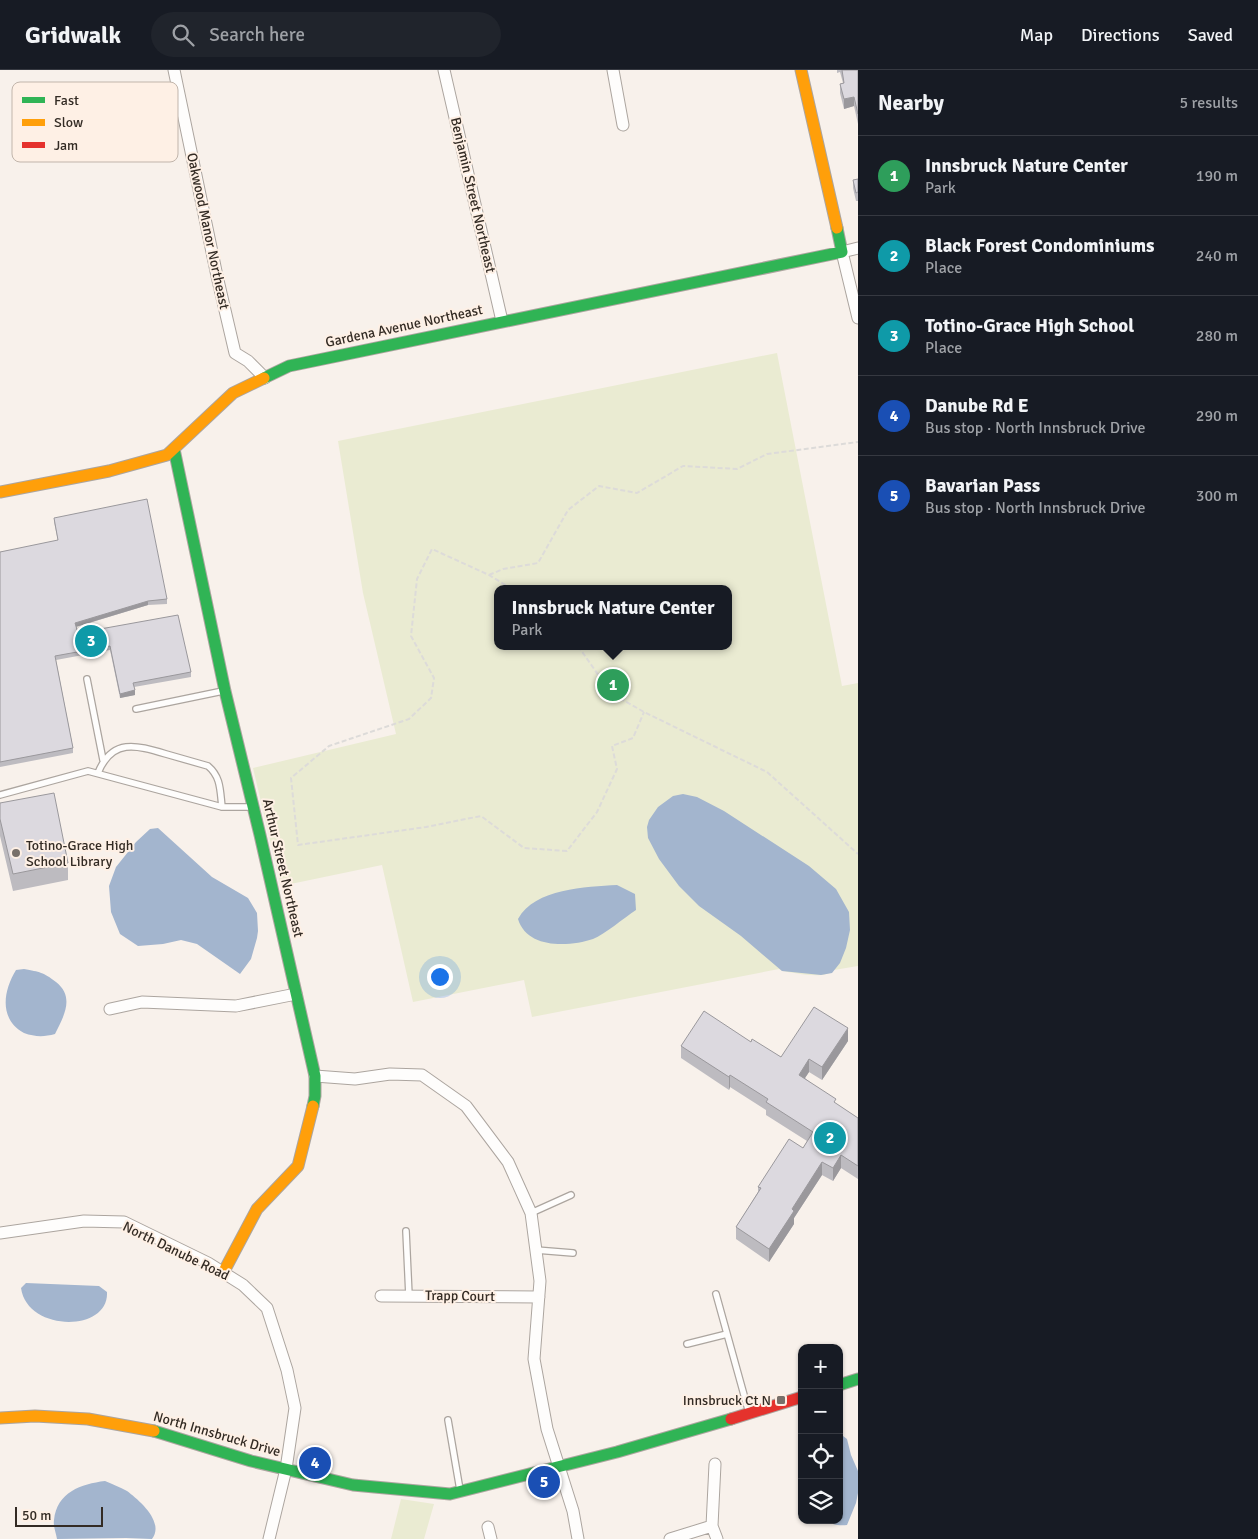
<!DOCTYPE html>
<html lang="en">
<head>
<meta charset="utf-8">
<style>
	body { margin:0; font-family:Signika,sans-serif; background:#20242c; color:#f1f3f6 }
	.controls { position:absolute; right:15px; bottom:15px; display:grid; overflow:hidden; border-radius:10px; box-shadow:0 1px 4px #0004 }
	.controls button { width:45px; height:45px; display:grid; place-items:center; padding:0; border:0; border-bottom:1px solid #363941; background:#171b24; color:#f1f3f6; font:25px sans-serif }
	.scale { position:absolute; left:15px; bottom:12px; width:88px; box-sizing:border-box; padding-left:5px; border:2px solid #332b24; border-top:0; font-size:14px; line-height:18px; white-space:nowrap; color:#332b24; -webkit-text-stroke:4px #fef0e5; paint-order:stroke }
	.you { position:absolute; left:439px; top:906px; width:18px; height:18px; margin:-12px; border:4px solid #fff; border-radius:50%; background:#1a73e8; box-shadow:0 0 0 8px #1a73e833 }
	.badge { display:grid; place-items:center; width:32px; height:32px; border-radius:50%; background:#1a73e8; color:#fff; font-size:16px; font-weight:700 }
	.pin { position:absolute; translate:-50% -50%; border:2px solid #fff; box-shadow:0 1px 5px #0006 }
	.popup { position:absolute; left:494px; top:515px; width:238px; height:65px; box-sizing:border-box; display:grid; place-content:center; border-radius:10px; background:#171b24; filter:drop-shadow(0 1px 4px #0005); font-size:16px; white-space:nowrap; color:#9ea1a6 }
	.popup b { font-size:19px; color:#f1f3f6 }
	.popup::after { content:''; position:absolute; left:50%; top:100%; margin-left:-10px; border:10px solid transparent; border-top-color:#171b24 }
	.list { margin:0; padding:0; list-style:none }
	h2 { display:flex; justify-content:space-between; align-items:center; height:65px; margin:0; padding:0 20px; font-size:21px }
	h2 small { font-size:16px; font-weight:400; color:#9ea1a6 }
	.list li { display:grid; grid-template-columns:32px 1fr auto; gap:15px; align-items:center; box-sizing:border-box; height:80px; padding:0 20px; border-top:1px solid #363941 }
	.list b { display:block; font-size:19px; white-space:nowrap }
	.list p { margin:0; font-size:16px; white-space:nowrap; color:#9ea1a6 }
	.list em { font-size:16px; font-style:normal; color:#9ea1a6 }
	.icon { flex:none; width:28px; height:28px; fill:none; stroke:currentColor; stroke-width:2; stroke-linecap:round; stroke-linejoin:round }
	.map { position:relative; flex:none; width:858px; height:1469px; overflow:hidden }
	header { display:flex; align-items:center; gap:30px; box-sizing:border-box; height:70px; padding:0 25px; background:#171b24; border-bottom:1px solid #363941 }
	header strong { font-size:24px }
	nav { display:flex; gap:28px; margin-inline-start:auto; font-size:18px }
	.search { width:350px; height:45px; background:#20242c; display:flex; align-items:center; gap:12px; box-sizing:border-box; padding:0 18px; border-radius:28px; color:#9ea1a6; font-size:19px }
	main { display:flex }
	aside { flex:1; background:#171b24 }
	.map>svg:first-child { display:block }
</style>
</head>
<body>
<header>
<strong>Gridwalk</strong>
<div class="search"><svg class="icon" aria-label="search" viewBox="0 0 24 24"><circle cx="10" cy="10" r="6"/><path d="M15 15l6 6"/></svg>Search here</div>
<nav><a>Map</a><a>Directions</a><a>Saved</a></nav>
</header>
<main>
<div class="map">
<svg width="858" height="1469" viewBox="0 0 858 1469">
	<rect width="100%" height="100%" fill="#f8f1eb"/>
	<path fill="#eaebd2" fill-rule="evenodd" d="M777,283L842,616L858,613V896L834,900C825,910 795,903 782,901L779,899L532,947L524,910L413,932L382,795L281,816L253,698L396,664L363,523L338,371ZM498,519H728V576H498Z
		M401,1429L434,1434L424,1469H391Z"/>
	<path fill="#a3b5ce" d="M683,724L697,727L724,741L809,796L836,819L849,842L850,860L846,878L840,893L832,903L821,905L782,901L741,866L699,836L679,816L659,789L648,768L647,757L649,750L658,737L673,726Z
		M158,758L212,807L248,828L257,843L258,861L257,868L251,889L240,904L197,874L181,870L163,874L138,876L120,864L111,842L109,816L116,797L136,772L150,759Z
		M617,815L635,824L636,840C624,848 605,864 593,869C569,877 527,879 518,849C535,818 586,817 617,815Z
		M24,899C40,902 43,902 56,912C75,927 64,946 55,964C44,967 35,967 24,963C0,950 2,923 16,900Z
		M26,1213L99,1216L107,1222C109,1263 27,1262 21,1218Z
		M839,1363L847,1369L851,1385L858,1401V1423L856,1433L847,1455C840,1456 832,1455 826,1450H839Z
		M105,1411C112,1414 120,1417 127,1421C139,1430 165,1452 152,1469L126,1468L57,1469C56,1463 53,1456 54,1450C57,1422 81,1414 105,1411Z"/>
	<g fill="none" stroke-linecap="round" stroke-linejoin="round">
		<defs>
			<path id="lane" d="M87,609L103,690
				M136,639L223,621
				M98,703C112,668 136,675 166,684C180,688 194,692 208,696C221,707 220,720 222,737
				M0,725L88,701L222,737H252
				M531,1143L571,1125
				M406,1161L409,1226
				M536,1180L573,1183
				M716,1224L749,1343
				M687,1274L727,1264
				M448,1350L460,1420"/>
			<path id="street" d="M174,0L217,206L235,283L248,291L265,308
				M444,0L502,251
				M613,0L623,55
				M858,178L842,182L858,248
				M110,939L142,932L236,936L296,924
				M315,1006L355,1009L390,1004L422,1005L466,1036L508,1092L531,1143L540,1211L534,1289L547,1359L573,1441L578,1469
				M0,1163L84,1151L124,1152L208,1193L243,1215L267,1238L287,1300L295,1338L286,1399L269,1469
				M381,1226L539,1227
				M715,1394L712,1456L717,1469
				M488,1457L491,1469
				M670,1469L712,1456"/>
			<path id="fast" d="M264,308L289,296L842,182L837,158
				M174,379L225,621L260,765L315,1006V1026L313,1036
				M839,1315L858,1309
				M154,1361L251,1391L353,1415L450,1424L617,1382L731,1349"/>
			<path id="slow" d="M801,0L837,158
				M0,422L109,401L167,385L233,323L264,308
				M223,1203L257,1139L298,1096L313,1036
				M0,1348L35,1346L88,1349L154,1361"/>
			<path id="jam" d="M731,1349L802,1327"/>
		</defs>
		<use href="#lane" stroke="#aca59f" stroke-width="8"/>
		<use href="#street" stroke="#aca59f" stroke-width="13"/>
		<use href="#fast" stroke="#aca59f" stroke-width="13"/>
		<use href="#slow" stroke="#aca59f" stroke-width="13"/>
		<use href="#jam" stroke="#aca59f" stroke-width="13"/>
		<path stroke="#dddbd9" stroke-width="2" stroke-dasharray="5 2.5" stroke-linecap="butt" d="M489,505L503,499L538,493L568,440L599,416L637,423L683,396L737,399L767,384L858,372
			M512,519L489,505L432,479L417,509L411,566L434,608L431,628L409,649L329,676L291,708L298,775L426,757L481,746L524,778L567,781L597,742L617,699L612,676L633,668L644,642
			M578,576L611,623L644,642L767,702L858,784"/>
		<use href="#lane" stroke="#fefdfc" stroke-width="5.5"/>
		<use href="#street" stroke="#fefdfc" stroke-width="11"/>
		<use href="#fast" stroke="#30b455" stroke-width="11"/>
		<use href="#slow" stroke="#ff9f0a" stroke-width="11"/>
		<use href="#jam" stroke="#e5322d" stroke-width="11"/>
	</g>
	<path fill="#bdbbc0" d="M837,0H858V54L854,36L844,39L840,23V14L843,13L840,2L837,3Z
		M858,109V131H856L853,118V110Z
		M54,448L167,529V534L148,535L76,557L78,563L191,602V607L134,617L135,625L120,628L110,580L56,590L73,678V683L0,697V482L58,471L54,452Z
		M0,733L68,793V810L13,821L0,766Z
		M848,971L822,1010L809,1002L805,1008L836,1034L858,1048V1109L841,1098L833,1111L822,1105L794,1148V1154L769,1192L736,1169V1157L758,1122V1117L803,1078L807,1071L766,1045V1040L730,1017L729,1020L681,988V976L751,972L781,987Z"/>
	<path fill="#9a989c" d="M854,27V36L844,39V29Z
		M148,531V535L75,557V553Z
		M135,620V625L120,628V624Z
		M848,958V971L822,1010V997Z
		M809,989V1002L799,1017V1005Z
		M730,1005V1017L729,1020V1007Z
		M841,1085V1098L833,1111V1098Z
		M822,1092V1105L794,1148V1154L769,1192V1179L792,1139Z"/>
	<path fill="#dcd9df" stroke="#9a989c" d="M842,0H858V44L854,27L844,29L840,14L844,13Z
		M858,109V122L856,123L853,110Z
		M147,429L167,529L148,531L75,553L78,563L178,545L191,602L133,613L135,620L120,624L110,576L55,586L73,678L0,692V482L58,470L54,448Z
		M54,723L68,793L13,804L0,749V733Z
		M814,937L848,958L822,997L809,989L799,1005L836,1029L834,1032L858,1048V1096L841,1085L833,1098L822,1092L792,1139L794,1141L769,1179L736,1157L761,1118L758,1117L789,1069L803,1078L813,1062L766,1032L768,1029L730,1005L729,1007L681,976L704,941L751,972L752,969L781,987Z"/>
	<g fill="#78706a" stroke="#fef0e5" stroke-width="2">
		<circle cx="16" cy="783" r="5"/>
		<rect x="776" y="1325" width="10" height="10" rx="2.5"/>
	</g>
	<g text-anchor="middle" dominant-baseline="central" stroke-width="4" stroke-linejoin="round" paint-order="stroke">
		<g font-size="14" fill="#332b24" stroke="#fef0e5">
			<text transform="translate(473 125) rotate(77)">Benjamin Street Northeast</text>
			<text transform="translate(208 161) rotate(78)">Oakwood Manor Northeast</text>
			<text transform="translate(404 256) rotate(-12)">Gardena Avenue Northeast</text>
			<text transform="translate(283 798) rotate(77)">Arthur Street Northeast</text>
			<text transform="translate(176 1181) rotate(26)">North Danube Road</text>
			<text transform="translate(460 1226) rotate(1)">Trapp Court</text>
			<text transform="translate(217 1364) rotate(16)">North Innsbruck Drive</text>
		</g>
		<g font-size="14" fill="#332b24" stroke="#fef0e5" text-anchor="start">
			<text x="26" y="775">Totino-Grace High<tspan x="26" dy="16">School Library</tspan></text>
			<text x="771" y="1330" text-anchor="end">Innsbruck Ct N</text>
		</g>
	</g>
	<rect x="12" y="12" width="166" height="80" rx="8" fill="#fef0e5" stroke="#c1b5ab" stroke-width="1"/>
	<rect x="22" y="27" width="23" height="6" fill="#30b455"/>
	<rect x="22" y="49" width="23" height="7" fill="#ff9f0a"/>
	<rect x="22" y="72" width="23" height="6" fill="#e5322d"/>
	<g font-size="14" fill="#332b24">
		<text x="54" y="35">Fast</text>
		<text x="54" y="57">Slow</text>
		<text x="54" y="80">Jam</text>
	</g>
</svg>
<div class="controls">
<button>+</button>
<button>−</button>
<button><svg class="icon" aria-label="locate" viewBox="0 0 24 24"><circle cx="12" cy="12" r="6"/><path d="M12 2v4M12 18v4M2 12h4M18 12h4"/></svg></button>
<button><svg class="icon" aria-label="layers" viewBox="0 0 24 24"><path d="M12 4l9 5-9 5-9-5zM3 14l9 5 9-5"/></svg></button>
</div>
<div class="scale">50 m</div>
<div class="you"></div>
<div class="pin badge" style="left:613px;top:615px;background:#2e9e5b">1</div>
<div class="popup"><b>Innsbruck Nature Center</b>Park</div>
<div class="pin badge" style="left:830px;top:1068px;background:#0f9aa8">2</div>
<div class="pin badge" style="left:91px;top:571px;background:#0f9aa8">3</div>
<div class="pin badge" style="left:315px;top:1393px;background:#1a4fb4">4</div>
<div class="pin badge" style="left:544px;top:1412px;background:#1a4fb4">5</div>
</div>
<aside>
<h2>Nearby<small>5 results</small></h2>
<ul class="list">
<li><span class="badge" style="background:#2e9e5b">1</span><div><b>Innsbruck Nature Center</b><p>Park</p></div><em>190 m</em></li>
<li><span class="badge" style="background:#0f9aa8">2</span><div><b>Black Forest Condominiums</b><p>Place</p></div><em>240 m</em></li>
<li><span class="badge" style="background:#0f9aa8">3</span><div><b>Totino-Grace High School</b><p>Place</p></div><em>280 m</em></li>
<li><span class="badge" style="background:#1a4fb4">4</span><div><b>Danube Rd E</b><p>Bus stop · North Innsbruck Drive</p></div><em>290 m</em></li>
<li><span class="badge" style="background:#1a4fb4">5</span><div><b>Bavarian Pass</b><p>Bus stop · North Innsbruck Drive</p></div><em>300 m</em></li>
</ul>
</aside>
</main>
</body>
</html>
